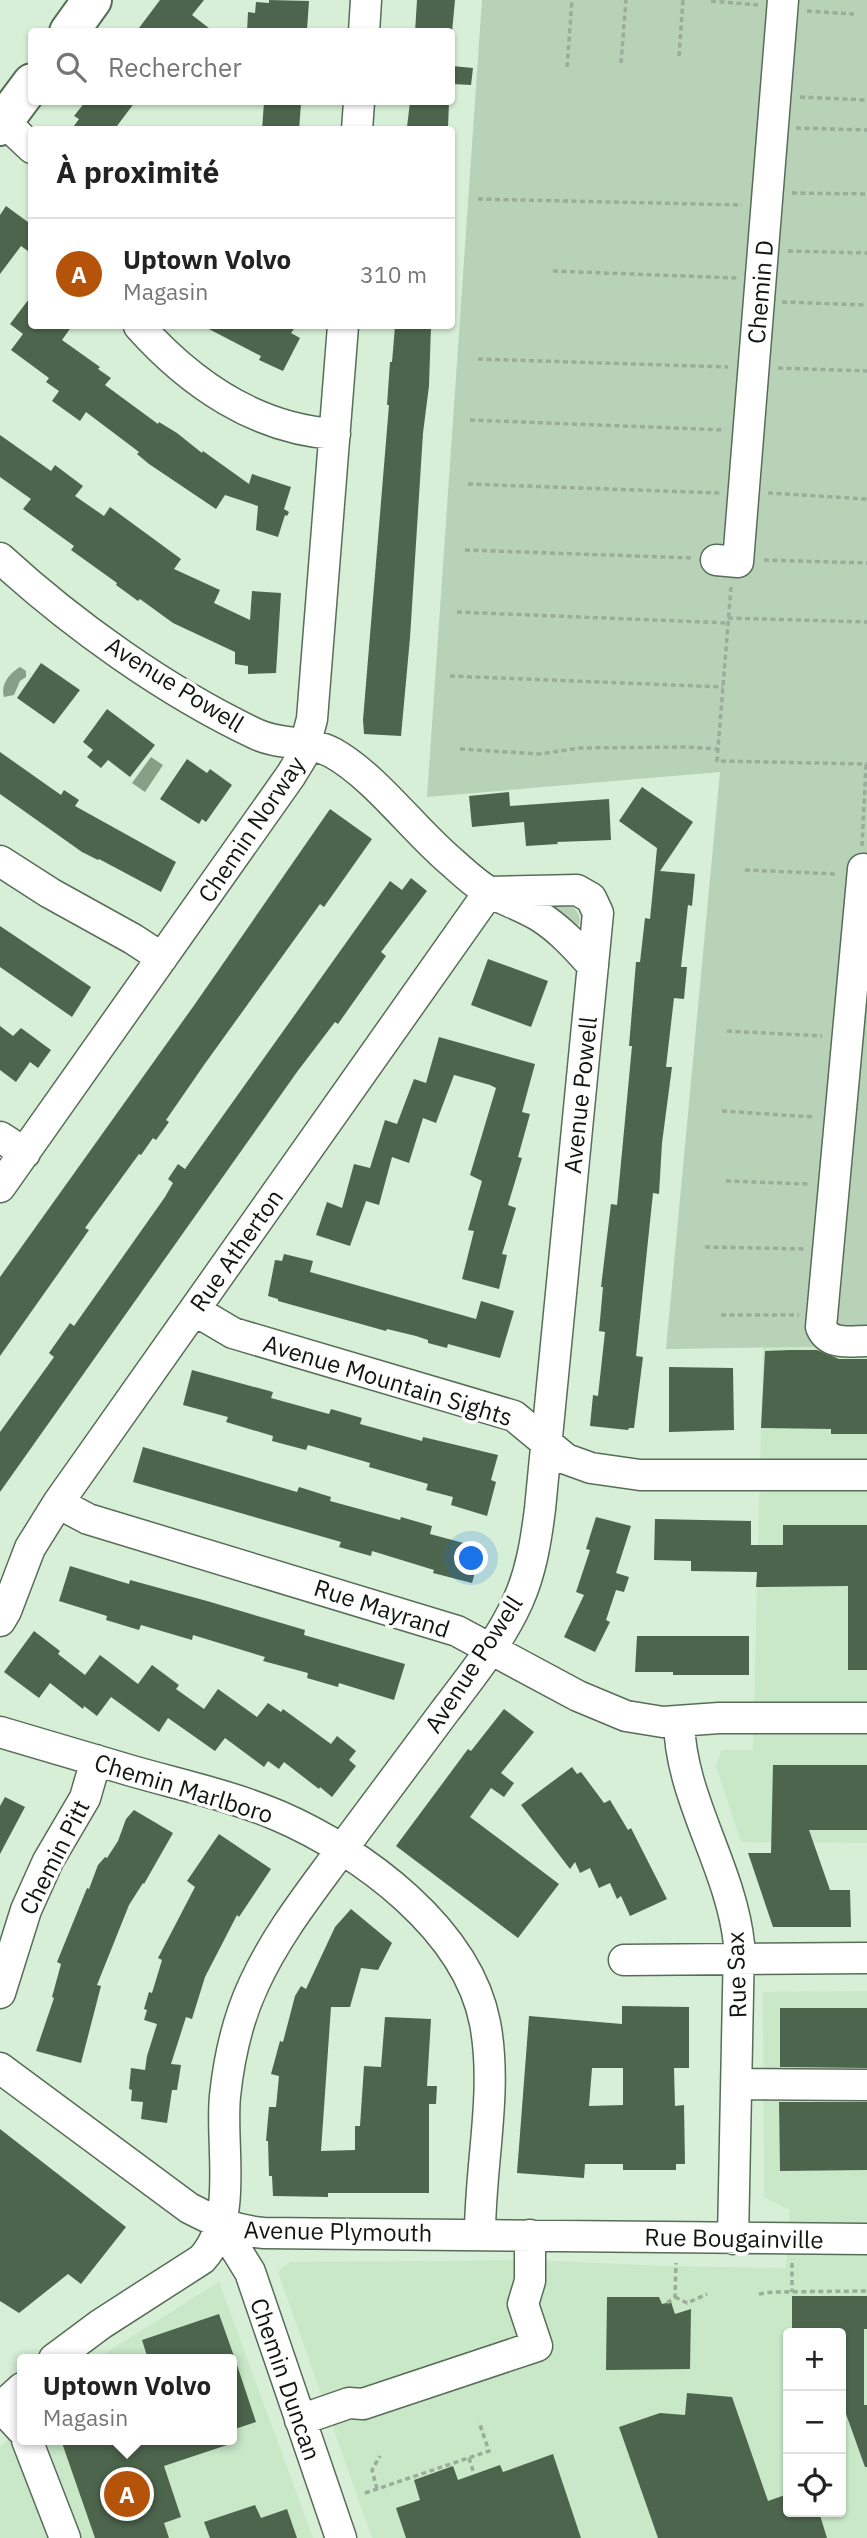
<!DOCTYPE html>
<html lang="fr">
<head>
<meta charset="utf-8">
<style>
	body { margin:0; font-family:"IBM Plex Sans",sans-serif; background:#f6f6f6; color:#222 }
	.controls { position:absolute; right:21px; bottom:21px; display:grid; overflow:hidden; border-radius:7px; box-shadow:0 2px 5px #0004 }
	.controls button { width:63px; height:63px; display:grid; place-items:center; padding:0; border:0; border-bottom:2px solid #e0e0e0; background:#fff; color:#222; font:35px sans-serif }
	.you { position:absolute; left:472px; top:1559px; width:24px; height:24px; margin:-18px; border:5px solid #fff; border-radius:50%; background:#1a73e8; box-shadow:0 0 0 10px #1a73e833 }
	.badge { display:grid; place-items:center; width:46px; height:46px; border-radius:50%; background:#b45309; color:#fff; font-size:23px; font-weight:700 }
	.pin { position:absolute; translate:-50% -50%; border:4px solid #fff; box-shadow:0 2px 7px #0006 }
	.popup { position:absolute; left:17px; top:2354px; width:220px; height:91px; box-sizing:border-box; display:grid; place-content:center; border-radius:7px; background:#fff; filter:drop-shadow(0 2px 5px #0005); font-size:23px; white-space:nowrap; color:#767676 }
	.popup b { font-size:26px; color:#222 }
	.popup::after { content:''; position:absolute; left:50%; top:100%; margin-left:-14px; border:14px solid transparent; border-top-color:#fff }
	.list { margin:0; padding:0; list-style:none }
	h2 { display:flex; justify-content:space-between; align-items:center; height:91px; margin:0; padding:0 28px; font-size:30px }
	h2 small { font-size:23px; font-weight:400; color:#767676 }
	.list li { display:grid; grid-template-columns:46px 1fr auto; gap:21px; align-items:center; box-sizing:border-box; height:112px; padding:0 28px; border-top:2px solid #e0e0e0 }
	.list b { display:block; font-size:26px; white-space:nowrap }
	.list p { margin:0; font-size:23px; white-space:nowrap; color:#767676 }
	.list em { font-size:23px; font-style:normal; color:#767676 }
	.icon { flex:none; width:38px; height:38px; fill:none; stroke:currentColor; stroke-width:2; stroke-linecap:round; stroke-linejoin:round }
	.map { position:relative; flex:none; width:867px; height:2538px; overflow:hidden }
	.search { position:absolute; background:#fff; box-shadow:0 2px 5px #0004; left:28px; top:28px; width:427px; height:77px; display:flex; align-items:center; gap:18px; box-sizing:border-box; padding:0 24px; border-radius:7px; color:#767676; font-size:26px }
	.panel { position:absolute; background:#fff; box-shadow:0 2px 5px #0004; left:28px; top:126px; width:427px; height:203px; border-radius:7px }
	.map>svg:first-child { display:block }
</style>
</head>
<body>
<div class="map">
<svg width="867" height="2538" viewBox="0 0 867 2538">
	<rect width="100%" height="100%" fill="#d6efd6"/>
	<path fill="#c8e8c8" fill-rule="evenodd" d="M867,1346V1843L741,1842L716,1766L721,1750H753L763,1347Z
		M867,1991V2538H372L278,2272L290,2262L532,2260L662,2266L786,2268L790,2210L764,2197L763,1992ZM788,2333H841V2512H788Z
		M219,2282L313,2538H0V2447L22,2427V2440H232V2359H96Z"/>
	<path fill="#b8d2b8" d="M482,0H867V1346L666,1349L720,772L427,797Z
		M567,904C576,908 583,916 578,926H574L552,905Z"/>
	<path fill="#86a086" d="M20,667L26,671V677L20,681L14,695L4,697C0,684 10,673 20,667Z
		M151,757L163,765L145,792L132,783Z"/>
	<path fill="#4d654d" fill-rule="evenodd" d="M160,0H204L192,15L214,32H136Z
		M269,0L309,1L307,30L247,32L248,12L255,13L256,2L269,3Z
		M417,0H455L452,32H415Z
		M452,66L473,68L471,85L452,84Z
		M85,102H135L114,130H71L79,119L74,116Z
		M264,102L301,104L299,130H262Z
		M410,102H449L448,128L407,127Z
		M6,206L32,225V254L21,246L0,274V215Z
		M32,295V326H72L62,340L100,367L98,369L111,378L105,385L158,424L159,422L177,433L202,453L203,451L249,484L252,474L291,487L284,509L289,512L287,516L285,515L278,537L256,530L258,506L225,495L216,509L149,464L137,454L139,452L86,412L80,421L52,401L59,391L46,382L49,378L11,350L23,334L10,324Z
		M203,326H296L291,333L300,338L283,371L259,360L261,356Z
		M395,326H431L429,386L423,433L410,638L401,736L364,734L363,720L389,405H387L390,362H392Z
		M0,435L51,471L55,465L83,486L75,496L104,516L110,507L181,559L174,569L220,590L214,603L250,620L252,591L281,593L276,673L248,674V666L235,664V652L173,623L140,599L138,601L116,585L117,583L71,550L74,546L23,509L31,499L0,477Z
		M41,663L80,690L54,724L17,698Z
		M107,709L155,745L130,777L108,760L101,768L87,757L93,750L83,742Z
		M0,752L61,795L64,790L79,800L75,806L176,862L161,892L99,859L98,860L82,852L0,794Z
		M187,759L207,773L210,769L232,785L206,822L202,819L199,824L160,799Z
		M642,787L693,822L660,871L695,874L692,906L688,905L681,967H687L684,999L674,998L666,1067H672L662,1143L659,1194L653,1193L636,1356L643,1357L634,1428H629L628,1430L590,1426L593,1395L598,1396L605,1332L599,1331L603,1287H601L611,1204L617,1205L632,1046H629L636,962H640L645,918L650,919L657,848L619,821Z
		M509,792L510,806L609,799L611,840L557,842L558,844L526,846L524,822L472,827L469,796Z
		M330,809L372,839L324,907L320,904L204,1065L166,1120L169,1122L156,1140L153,1138L141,1155L139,1154L85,1228L89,1230L0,1356V1277L195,1004Z
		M411,878L427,891L381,952L386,956L338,1024L335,1022L297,1072L0,1492V1432L54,1357L49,1353L70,1323L74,1326L165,1197L173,1183L168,1179L178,1164L185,1169L390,881L402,890Z
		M0,926L91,987L72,1017L0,967Z
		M488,959L548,981L531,1027L471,1005Z
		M0,1026L13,1036L21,1028L51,1050L38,1068L30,1062L16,1082L0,1070Z
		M439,1037L535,1064L522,1112L530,1114L518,1157L522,1158L508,1205L516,1208L502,1254L507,1255L499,1289L462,1279L474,1231L468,1230L482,1181L470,1175L496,1088L490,1085L454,1075L436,1123L423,1118L409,1163L392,1157L379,1205L366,1201L350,1246L316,1235L327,1202L342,1208L354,1164L370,1168L385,1120L397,1124L414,1079L426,1083Z
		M284,1254L313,1261L310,1272L476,1319L481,1301L514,1311L500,1358L448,1344L447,1348L428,1343V1340L416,1336L387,1329L386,1331L278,1301V1299L268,1296L275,1260L282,1261Z
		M790,1350H817L839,1359H867V1434H831V1429L761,1428L765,1351Z
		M669,1367L733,1368L734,1430L669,1432Z
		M192,1370L273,1392L271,1398L329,1414L331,1409L362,1418L360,1424L422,1441L423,1437L498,1455L491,1480L496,1482L487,1516L451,1505L453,1497L426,1490L428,1484L369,1467L370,1463L308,1445L306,1450L272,1441L273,1436L226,1422L228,1417L183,1405Z
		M143,1447L297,1492L299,1487L331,1497L330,1501L400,1520L401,1517L432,1526L430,1534L482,1548L472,1583L433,1573L434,1570L372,1551L371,1556L339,1547L341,1542L133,1482Z
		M596,1517L631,1526L616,1573L629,1577L624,1592L616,1590L606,1620L610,1622L595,1652L564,1637L584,1595L576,1592L590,1550L586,1549Z
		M655,1519L751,1521V1545H783V1525H867V1670H848V1586L756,1587L757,1572L691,1571V1561L654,1560Z
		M70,1566L129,1584L130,1580L207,1601L305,1630L304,1635L405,1664L394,1700L339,1683L338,1687L307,1678L308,1673L263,1661L265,1657L193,1635L192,1640L141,1625L139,1630L106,1620L107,1616L59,1601Z
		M34,1631L60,1651L58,1654L85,1675L100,1655L138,1684L152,1665L179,1685L176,1689L204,1709L218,1689L257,1717L268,1703L281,1712L283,1709L331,1744L337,1736L356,1751L349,1760L356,1766L332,1797L320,1787L319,1789L284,1762L279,1769L268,1761L264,1767L225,1738L215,1751L168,1718L159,1732L111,1697L97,1716L84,1706L83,1709L50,1683L39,1698L4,1672Z
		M637,1636H749V1675H673V1672H635Z
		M504,1709L534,1732L501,1773L514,1783L504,1797L491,1788L470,1817L559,1884L518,1938L396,1846L468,1749L471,1751Z
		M773,1765H867V1830H809L830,1890H850L851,1927H773L748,1853H771Z
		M572,1767L577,1774L581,1772L604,1803L610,1800L628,1830L631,1828L667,1899L630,1916L621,1896L617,1899L610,1883L599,1888L590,1868L580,1873L575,1862L570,1869L521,1805Z
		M5,1797L25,1807L0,1854V1806Z
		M134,1810L173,1833L144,1884L143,1883L129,1905L97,1985L101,1986L81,2063L36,2051L54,1998L52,1997L61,1964L57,1962L87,1888L89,1889L98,1865L105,1857L107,1858L118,1841L126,1819Z
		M219,1834L271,1869L239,1917L237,1915L205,1977L192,2019L186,2017L171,2064L181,2065L177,2090H172L167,2123L141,2119L143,2102L131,2101L132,2090L129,2089L131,2068L145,2070L147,2056L157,2024L144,2020L147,2010L144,2009L149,1992L152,1993L162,1960L158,1958L195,1887L187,1881Z
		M351,1909L392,1943L378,1970L361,1968L350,2007H331L321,2151L355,2150V2126H360L364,2066L381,2067L385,2017L431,2019L427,2086H437L436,2104H429V2193H328V2197L273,2196L272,2176H269L268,2141H266L269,2107H276L279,2076L271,2074L280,2041L283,2042L295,1996L301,1986L306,1989L335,1927Z
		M622,2006L689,2007V2068H674L675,2106L684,2105L685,2164H676V2170H623V2164H585L584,2178L517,2173L529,2016L622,2024ZM592,2068H623V2105L589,2106Z
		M780,2008H867V2068L780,2067Z
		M779,2102H867V2170L780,2171Z
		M0,2129L126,2227L81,2284L68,2274L19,2313L0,2301Z
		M792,2296H867V2329H864V2405H867V2467H865L841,2400V2333H792Z
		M607,2297H659L662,2304L671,2302L675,2314L691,2309L690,2369L606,2370Z
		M219,2314L235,2359H148L142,2340Z
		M235,2359L256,2422L232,2430V2360Z
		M687,2393L732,2397L768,2501L788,2494V2512H819L827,2538H658L619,2427L660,2413L685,2415Z
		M61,2440H232L233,2443L164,2466L181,2517L164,2523L169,2538H95Z
		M553,2454L581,2538H406L396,2508L420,2500L414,2480L453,2466L458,2480L500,2465L503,2472Z
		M255,2505L261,2518L287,2509L297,2538H210L204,2522Z"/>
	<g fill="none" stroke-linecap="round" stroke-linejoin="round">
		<defs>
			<path id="minor" d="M364,32L366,0
				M0,118L32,148
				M357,130L359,102
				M139,326C190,383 256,429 335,434
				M0,558C73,625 167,692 256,734C281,746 309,740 333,753C377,778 414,831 454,864C465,874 478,886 491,893C507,901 524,907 539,916C560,929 577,948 593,966
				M716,560L738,562L783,0
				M0,861L50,893L133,939L162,958
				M863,869L821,1327C829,1346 850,1341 867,1341
				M0,1137L25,1153
				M0,1187L291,775L302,757L312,719L343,326
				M194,1310L233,1333L514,1416L566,1459L591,1468L640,1475H867
				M58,1503L88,1519L457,1631L578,1696L626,1716L663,1722L719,1718H867
				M0,1621L6,1611L30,1548L58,1503L489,892
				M679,1721C680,1798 731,1867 739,1944L733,2239
				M0,1732C44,1745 88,1758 132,1771C181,1785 232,1796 279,1816C362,1852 467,1929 485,2023C498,2091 480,2164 480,2234
				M624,1960L867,1958
				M0,1993L26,1910L48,1861L85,1798L96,1760
				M0,2068L189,2208C214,2221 235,2231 264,2233L867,2239
				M737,2084L867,2085
				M221,2225L250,2272L341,2538
				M54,2359L101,2324L202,2259C239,2219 220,2147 225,2096C229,2058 238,2018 254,1984C274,1940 303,1902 331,1864C369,1813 407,1762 445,1711C471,1677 500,1641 518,1601C531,1572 536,1541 540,1509L598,913L591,898L577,890L489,892
				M1,2407L22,2430
				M0,2408L22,2388
				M300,2420L349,2403L363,2404L537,2346L523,2304L530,2281V2235
				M27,2440L65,2538"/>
			<path id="major" d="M69,32L92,0
				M0,126L32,83"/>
		</defs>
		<use href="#minor" stroke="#576d57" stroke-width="33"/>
		<use href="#major" stroke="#576d57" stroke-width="42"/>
		<path stroke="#99ad99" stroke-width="3.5" stroke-dasharray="5 3.5" stroke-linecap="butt" d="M711,1L758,5
			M807,11L854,14
			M679,56L683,0
			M621,63L626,0
			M567,67L572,0
			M800,97L867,100
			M796,128L867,130
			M792,193L867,194
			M478,199L742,205
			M788,251L867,253
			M553,271L737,278
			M782,302L867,305
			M478,359L728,367
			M778,368L867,371
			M470,420L725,430
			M468,484L720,493
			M768,493L867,499
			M465,550L693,558
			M764,560L867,563
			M731,587L717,761L867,764
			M457,612L728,623
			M728,618L867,622
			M450,676L723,687
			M460,749L540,754L580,748L686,747L718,749
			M862,846L866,764
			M745,870L837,874
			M727,1031L822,1036
			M722,1111L814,1117
			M726,1181L808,1184
			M705,1247L805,1249
			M721,1315H799
			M792,2263V2292
			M759,2294L773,2292L867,2291
			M675,2297L687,2303L707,2294
			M667,2303L675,2297L676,2263
			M469,2458L474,2474
			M377,2489L372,2470L380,2456
			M365,2493L489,2451L479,2422"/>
		<use href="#minor" stroke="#fff" stroke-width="30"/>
		<use href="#major" stroke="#fff" stroke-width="38"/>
	</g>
	<g text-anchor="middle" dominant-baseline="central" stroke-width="7" stroke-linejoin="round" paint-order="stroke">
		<g font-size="24" fill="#0f180f" stroke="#fff">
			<text transform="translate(760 292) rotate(-85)">Chemin D</text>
			<text transform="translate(175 684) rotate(32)">Avenue Powell</text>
			<text transform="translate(251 829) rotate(-56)">Chemin Norway</text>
			<text transform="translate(580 1095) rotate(-84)">Avenue Powell</text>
			<text transform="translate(236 1250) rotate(-55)">Rue Atherton</text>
			<text transform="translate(388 1380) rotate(17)">Avenue Mountain Sights</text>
			<text transform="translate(382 1608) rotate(18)">Rue Mayrand</text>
			<text transform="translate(473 1664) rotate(-57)">Avenue Powell</text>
			<text transform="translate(184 1788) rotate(17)">Chemin Marlboro</text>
			<text transform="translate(54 1857) rotate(-63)">Chemin Pitt</text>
			<text transform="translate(736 1975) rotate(-92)">Rue Sax</text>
			<text transform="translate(338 2231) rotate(1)">Avenue Plymouth</text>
			<text transform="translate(734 2238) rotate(1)">Rue Bougainville</text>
			<text transform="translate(286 2379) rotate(71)">Chemin Duncan</text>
		</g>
	</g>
</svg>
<div class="controls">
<button>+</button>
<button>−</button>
<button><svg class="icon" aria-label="locate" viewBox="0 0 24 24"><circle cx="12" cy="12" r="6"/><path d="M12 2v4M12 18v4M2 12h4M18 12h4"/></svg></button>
</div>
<div class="you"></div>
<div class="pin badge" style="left:127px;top:2494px">A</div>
<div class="popup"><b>Uptown Volvo</b>Magasin</div>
<div class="search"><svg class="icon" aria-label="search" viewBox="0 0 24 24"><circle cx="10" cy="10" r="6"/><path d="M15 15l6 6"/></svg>Rechercher</div>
<section class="panel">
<h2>À proximité<small></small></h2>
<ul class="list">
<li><span class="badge">A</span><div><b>Uptown Volvo</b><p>Magasin</p></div><em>310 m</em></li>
</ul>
</section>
</div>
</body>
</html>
